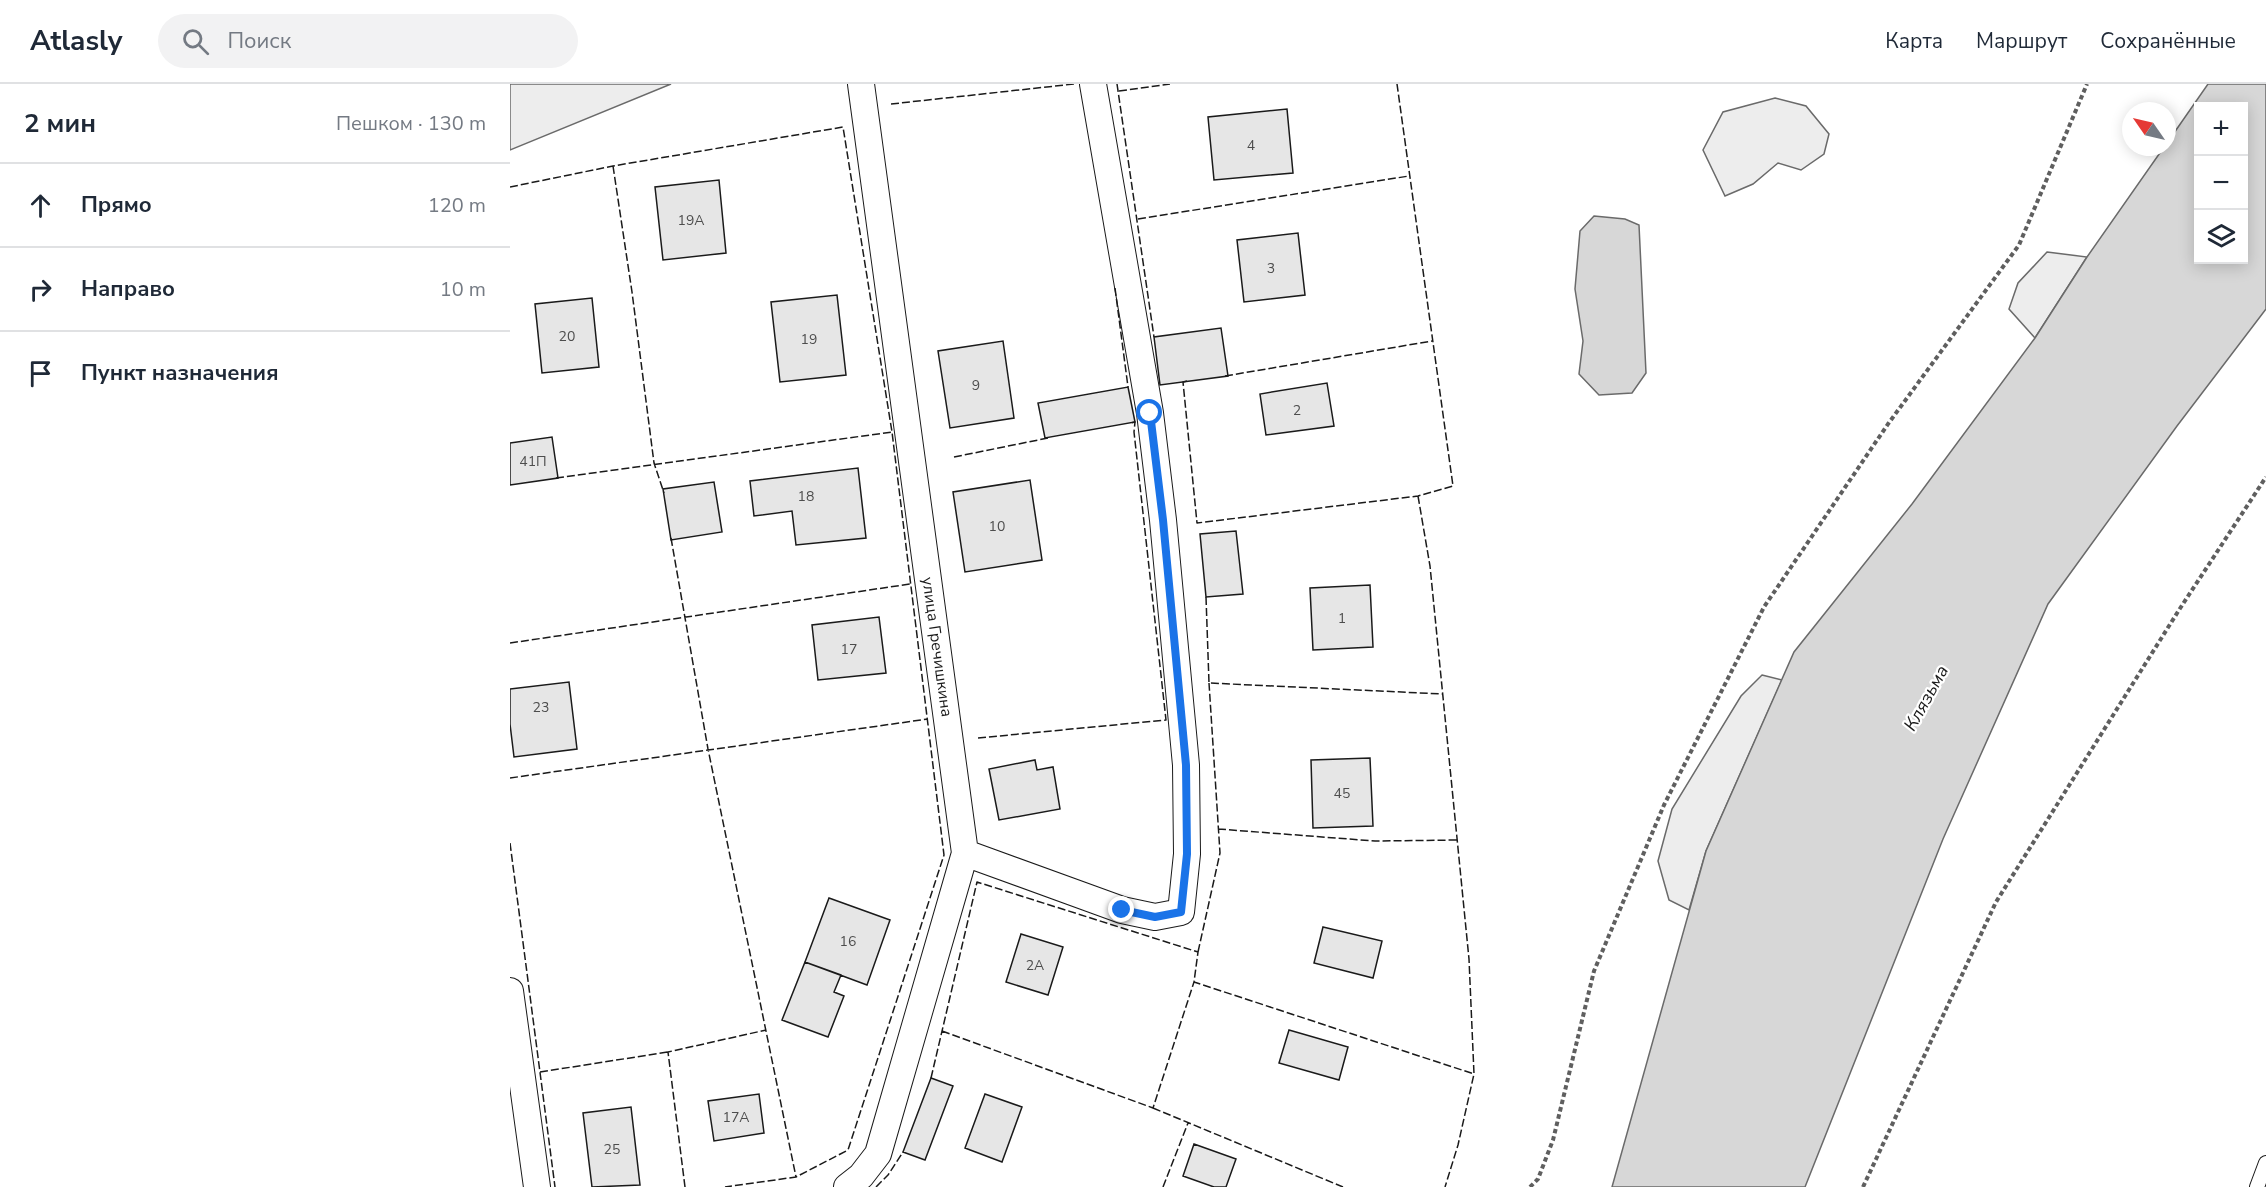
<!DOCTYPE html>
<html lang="ru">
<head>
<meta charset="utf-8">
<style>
	body { margin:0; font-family:"Nunito Sans",sans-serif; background:#f2f2f3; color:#1f2937 }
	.controls { position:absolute; right:18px; top:18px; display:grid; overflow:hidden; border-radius:0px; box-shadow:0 3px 15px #0003 }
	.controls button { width:54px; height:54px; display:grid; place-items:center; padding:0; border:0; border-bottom:2px solid #e0e1e3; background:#fff; color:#1f2937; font:30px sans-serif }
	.compass { position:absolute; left:1612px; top:18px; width:54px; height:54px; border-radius:50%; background:#fff; box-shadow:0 3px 15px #0003; rotate:304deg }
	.stop { position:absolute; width:18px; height:18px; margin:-14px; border:4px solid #1a73e8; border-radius:50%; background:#fff }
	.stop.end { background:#1a73e8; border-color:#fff; box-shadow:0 2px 6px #0008 }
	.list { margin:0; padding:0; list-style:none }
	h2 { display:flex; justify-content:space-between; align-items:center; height:78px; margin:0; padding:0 24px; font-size:26px }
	h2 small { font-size:20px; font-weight:400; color:#747a83 }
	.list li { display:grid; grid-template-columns:39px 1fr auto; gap:18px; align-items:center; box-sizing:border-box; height:84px; padding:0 24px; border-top:2px solid #e0e1e3 }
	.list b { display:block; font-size:22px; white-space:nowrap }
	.list em { font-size:20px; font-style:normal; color:#747a83 }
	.icon { flex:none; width:33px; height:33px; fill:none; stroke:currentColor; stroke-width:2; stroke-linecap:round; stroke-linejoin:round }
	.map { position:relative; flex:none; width:1756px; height:1103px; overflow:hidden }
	header { display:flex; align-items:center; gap:36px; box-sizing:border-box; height:84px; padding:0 30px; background:#fff; border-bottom:2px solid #e0e1e3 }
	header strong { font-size:28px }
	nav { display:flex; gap:33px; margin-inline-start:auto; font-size:21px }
	.search { width:420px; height:54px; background:#f2f2f3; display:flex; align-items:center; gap:15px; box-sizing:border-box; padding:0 21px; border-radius:33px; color:#747a83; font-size:22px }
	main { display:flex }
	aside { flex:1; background:#fff }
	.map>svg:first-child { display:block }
</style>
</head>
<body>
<header>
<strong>Atlasly</strong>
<div class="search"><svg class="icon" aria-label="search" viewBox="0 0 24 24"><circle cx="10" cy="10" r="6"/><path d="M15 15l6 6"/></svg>Поиск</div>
<nav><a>Карта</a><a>Маршрут</a><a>Сохранённые</a></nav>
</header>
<main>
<aside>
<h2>2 мин<small>Пешком · 130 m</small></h2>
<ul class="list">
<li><svg class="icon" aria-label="ahead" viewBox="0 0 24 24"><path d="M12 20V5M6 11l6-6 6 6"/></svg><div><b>Прямо</b></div><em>120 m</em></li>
<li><svg class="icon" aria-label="right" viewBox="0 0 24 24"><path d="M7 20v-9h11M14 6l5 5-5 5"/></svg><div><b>Направо</b></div><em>10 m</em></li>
<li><svg class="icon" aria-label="arrive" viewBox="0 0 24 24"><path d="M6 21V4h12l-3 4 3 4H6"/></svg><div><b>Пункт назначения</b></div></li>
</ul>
</aside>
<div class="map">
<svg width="1756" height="1103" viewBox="0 0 1756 1103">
	<rect width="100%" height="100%" fill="#fff"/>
	<path fill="#ededed" stroke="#6a6a6a" stroke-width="1.5" d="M0,0H161L0,66Z
		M1265,14L1296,22L1319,50L1314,70L1291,86L1268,79L1243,100L1215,112L1193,66L1213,28Z
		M1537,168L1577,173L1525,254L1499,225L1508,199Z
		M1252,591L1272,596L1196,767L1179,826L1159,816L1148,777L1162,725L1231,612Z"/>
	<path fill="#d7d7d7" stroke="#6a6a6a" stroke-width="1.5" fill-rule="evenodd" d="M1698,0H1756V225L1667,342L1538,520L1433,755L1295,1103H1102L1196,767L1284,568L1402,420L1525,254L1577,173L1654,63H1657V59ZM1688,22H1734V176H1688Z
		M1084,132L1115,135L1129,141L1136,289L1122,309L1089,311L1069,290L1073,257L1065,205L1070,147Z"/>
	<path fill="#e6e6e6" stroke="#1a1a1a" stroke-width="1.5" d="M777,25L783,89L704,96L698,33Z
		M209,96L216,169L153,176L145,103Z
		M788,149L795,211L734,218L727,156Z
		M327,211L336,291L270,298L261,218Z
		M82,214L89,283L32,289L25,220Z
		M711,244L718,292L650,301L644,253Z
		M493,257L504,334L440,344L428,267Z
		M817,299L824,342L756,351L750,310Z
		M618,303L625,338L535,354L528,319Z
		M42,353L48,394L0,401V359Z
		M348,384L356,454L286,461L282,427L244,432L240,397Z
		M520,396L532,476L455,488L443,408Z
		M204,398L212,448L161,456L153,405Z
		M726,447L733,510L696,513L690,450Z
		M860,501L863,563L803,566L800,504Z
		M369,533L376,589L308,596L302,541Z
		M59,598L67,665L4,673L0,640V605Z
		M860,674L863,742L803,744L801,676Z
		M525,676L527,686L543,683L550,725L489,736L479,685Z
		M319,814L380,836L357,901L295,878Z
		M813,843L872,857L863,894L804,879Z
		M511,850L553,863L538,911L496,898Z
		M295,878L331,891L324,908L334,912L318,953L272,936Z
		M779,946L838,963L829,996L769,979Z
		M421,994L443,1002L415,1076L393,1068Z
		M249,1010L254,1049L204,1057L198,1017Z
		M475,1010L512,1023L492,1078L455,1064Z
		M121,1023L130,1101L82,1103L73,1029Z
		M684,1060L726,1075L716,1103H704L673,1092Z"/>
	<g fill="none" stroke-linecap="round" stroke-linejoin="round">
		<defs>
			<path id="service" d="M1747,1103L1756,1079"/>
			<path id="minor" d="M455,769L612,826L645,833L671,828L677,770L676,681L653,436L640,329L583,0
				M0,907L27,1103
				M337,1103L351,1092L368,1070L455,769L351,0"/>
		</defs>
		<use href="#service" stroke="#1a1a1a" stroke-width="16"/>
		<use href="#minor" stroke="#1a1a1a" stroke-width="28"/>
		<path stroke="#5f5f5f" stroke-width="4" stroke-dasharray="4.5 3" stroke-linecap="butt" d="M1020,1103L1028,1095L1043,1056L1084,887L1154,721L1254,523L1378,340L1509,161L1577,0
			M1353,1103L1486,818L1669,526L1756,393"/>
		<use href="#service" stroke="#fff" stroke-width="14"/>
		<use href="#minor" stroke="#fff" stroke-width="26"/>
		<path stroke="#1a1a1a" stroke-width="1.5" stroke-dasharray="8 3" stroke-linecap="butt" d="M607,0L644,253
			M609,7L660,0
			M381,20L564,0
			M103,82L122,208L144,379L154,409
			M0,103L103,82L333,43L382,348L434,771L338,1066L286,1093L215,1103
			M628,135L899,92
			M605,204L618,303
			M715,292L922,257
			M677,297L673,298L687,439L908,412L943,402L887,0
			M444,373L538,354
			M46,394L382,348
			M908,412L920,482L959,875L964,990L948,1061L935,1103
			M161,454L198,665L286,1093
			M696,513L699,599L933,610
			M0,559L400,500
			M468,654L656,636L624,348L625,338L621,339
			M0,694L418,635
			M708,745L865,757L948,756
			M0,759L45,1103
			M688,868L710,769L699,599
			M432,947L643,1024L684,898
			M30,988L158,968
			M421,994L467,798L688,868L684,898L964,990
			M643,1024L833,1103
			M175,1103L158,968L256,946
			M366,1103L378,1091L393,1068
			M653,1103L678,1039"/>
	</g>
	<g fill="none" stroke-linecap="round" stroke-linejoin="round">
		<path stroke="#1a73e8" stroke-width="8" d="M612,826L645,833L671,828L677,770L676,681L653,436L640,329"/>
	</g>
	<g text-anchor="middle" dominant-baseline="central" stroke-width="4.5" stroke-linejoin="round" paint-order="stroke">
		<g font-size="14" fill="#4d4d4d">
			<text x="741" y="61">4</text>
			<text x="181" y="136">19А</text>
			<text x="761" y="184">3</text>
			<text x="57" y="252">20</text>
			<text x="299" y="255">19</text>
			<text x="466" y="301">9</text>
			<text x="787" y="326">2</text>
			<text x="23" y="377">41П</text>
			<text x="296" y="412">18</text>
			<text x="487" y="442">10</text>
			<text x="832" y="534">1</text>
			<text x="339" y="565">17</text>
			<text x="31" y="623">23</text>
			<text x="832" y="709">45</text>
			<text x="338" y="857">16</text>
			<text x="525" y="881">2А</text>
			<text x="226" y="1033">17А</text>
			<text x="102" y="1065">25</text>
		</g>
		<g font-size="16" fill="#1a1a1a" stroke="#fff">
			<text transform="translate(427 563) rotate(82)">улица Гречишкина</text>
		</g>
		<g font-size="18" font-style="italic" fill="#1a1a1a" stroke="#fff">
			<text transform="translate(1416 614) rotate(-61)">Клязьма</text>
		</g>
	</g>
</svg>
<div class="controls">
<button>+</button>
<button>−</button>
<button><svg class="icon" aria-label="layers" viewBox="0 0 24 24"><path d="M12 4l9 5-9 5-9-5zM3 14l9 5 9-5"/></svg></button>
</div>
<svg class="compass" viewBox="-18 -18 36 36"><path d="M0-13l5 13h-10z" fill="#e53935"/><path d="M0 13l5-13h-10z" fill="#747a83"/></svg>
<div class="stop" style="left:640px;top:329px"></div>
<div class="stop end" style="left:612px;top:826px"></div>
</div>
</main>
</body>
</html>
